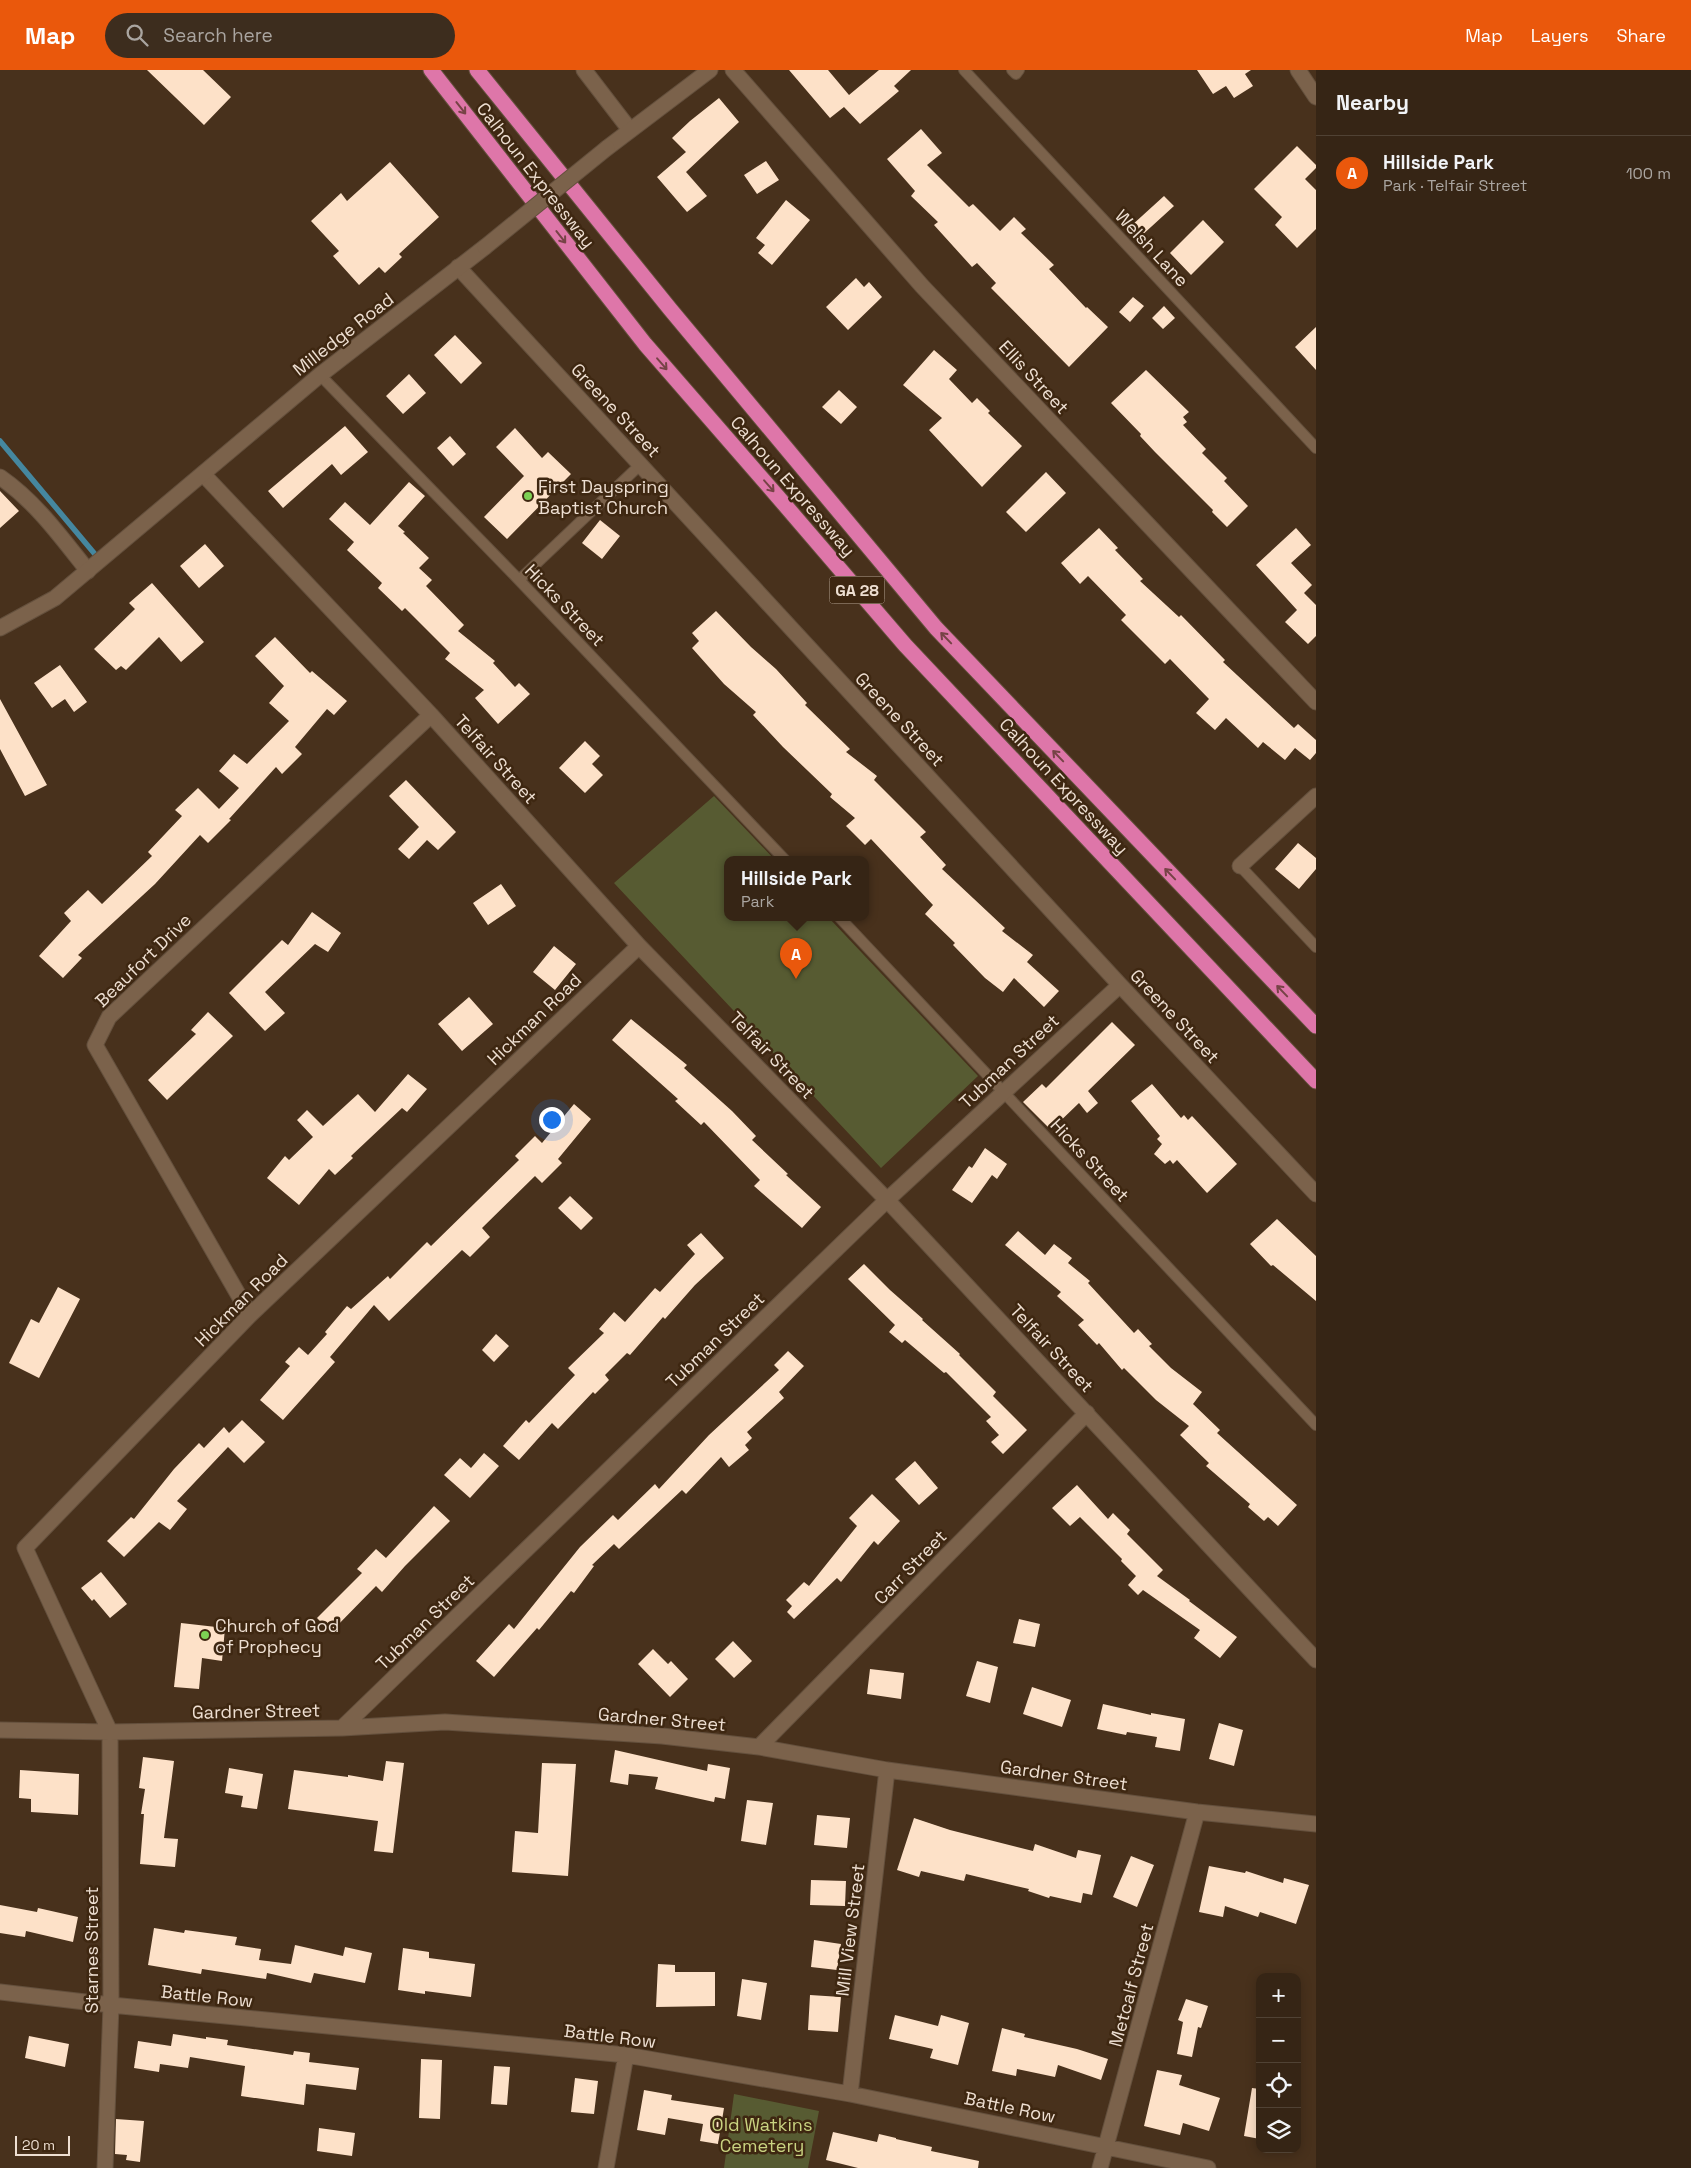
<!DOCTYPE html>
<html lang="en">
<head>
<meta charset="utf-8">
<style>
	body { margin:0; font-family:"Space Grotesk",sans-serif; background:#3d2d1e; color:#f1f3f6 }
	.controls { position:absolute; right:15px; bottom:15px; display:grid; overflow:hidden; border-radius:10px; box-shadow:0 2px 12px #0003 }
	.controls button { width:45px; height:45px; display:grid; place-items:center; padding:0; border:0; border-bottom:1px solid #504234; background:#362515; color:#f1f3f6; font:25px sans-serif }
	.scale { position:absolute; left:15px; bottom:12px; width:55px; box-sizing:border-box; padding-left:5px; border:2px solid #eedfd2; border-top:0; font-size:14px; line-height:18px; white-space:nowrap; color:#eedfd2; -webkit-text-stroke:4px #3e2711; paint-order:stroke }
	.you { position:absolute; left:551px; top:1049px; width:18px; height:18px; margin:-12px; border:4px solid #fff; border-radius:50%; background:#1a73e8; box-shadow:0 0 0 8px #1a73e833 }
	.badge { display:grid; place-items:center; width:32px; height:32px; border-radius:50%; background:#ea580c; color:#fff; font-size:16px; font-weight:700 }
	.pin { position:absolute; translate:-50% -41px; filter:drop-shadow(0 1px 2px #0008) }
	.pin::after { content:''; position:absolute; top:26px; width:18px; height:15px; background:inherit; clip-path:polygon(0 0,100% 0,50% 100%) }
	.popup { position:absolute; left:724px; top:786px; width:145px; height:65px; box-sizing:border-box; display:grid; place-content:center; border-radius:10px; background:#362515; filter:drop-shadow(0 1px 4px #0005); font-size:16px; white-space:nowrap; color:#aaa5a0 }
	.popup b { font-size:19px; color:#f1f3f6 }
	.popup::after { content:''; position:absolute; left:50%; top:100%; margin-left:-10px; border:10px solid transparent; border-top-color:#362515 }
	.list { margin:0; padding:0; list-style:none }
	h2 { display:flex; justify-content:space-between; align-items:center; height:65px; margin:0; padding:0 20px; font-size:21px }
	h2 small { font-size:16px; font-weight:400; color:#aaa5a0 }
	.list li { display:grid; grid-template-columns:32px 1fr auto; gap:15px; align-items:center; box-sizing:border-box; height:75px; padding:0 20px; border-top:1px solid #504234 }
	.list b { display:block; font-size:19px; white-space:nowrap }
	.list p { margin:0; font-size:16px; white-space:nowrap; color:#aaa5a0 }
	.list em { font-size:16px; font-style:normal; color:#aaa5a0 }
	.icon { flex:none; width:28px; height:28px; fill:none; stroke:currentColor; stroke-width:2; stroke-linecap:round; stroke-linejoin:round }
	.map { position:relative; flex:none; width:1316px; height:2098px; overflow:hidden }
	header { display:flex; align-items:center; gap:30px; box-sizing:border-box; height:70px; padding:0 25px; background:#ea580c; color:#fff }
	header strong { font-size:24px }
	nav { display:flex; gap:28px; margin-inline-start:auto; font-size:18px }
	.search { width:350px; height:45px; background:#3d2d1e; display:flex; align-items:center; gap:12px; box-sizing:border-box; padding:0 18px; border-radius:28px; color:#aaa5a0; font-size:19px }
	main { display:flex }
	aside { flex:1; background:#362515 }
	.map>svg:first-child { display:block }
</style>
</head>
<body>
<header>
<strong>Map</strong>
<div class="search"><svg class="icon" aria-label="search" viewBox="0 0 24 24"><circle cx="10" cy="10" r="6"/><path d="M15 15l6 6"/></svg>Search here</div>
<nav><a>Map</a><a>Layers</a><a>Share</a></nav>
</header>
<main>
<div class="map">
<svg width="1316" height="2098" viewBox="0 0 1316 2098">
	<rect width="100%" height="100%" fill="#48311c"/>
	<path fill="#575b32" d="M714,726L775,790H727V848H829L978,1006L881,1098L614,813Z
		M734,2024L819,2041L808,2098H724Z"/>
	<g fill="none" stroke-linecap="round" stroke-linejoin="round">
		<path stroke="#45879f" stroke-width="5.5" d="M0,371L99,489"/>
	</g>
	<path fill="#fde1c8" d="M147,0H203L231,27L204,55Z
		M789,0H828L849,25L879,0H911L894,16L899,21L860,54L844,37L830,48Z
		M1197,0H1251L1245,4L1253,16L1234,28L1226,16L1213,24Z
		M719,28L739,52L686,102L707,126L687,142L657,107L686,82L672,68L690,51Z
		M921,59L942,83L927,95L969,137L973,134L1000,161L1014,147L1026,159L1021,163L1054,195L1049,199L1086,238L1087,237L1108,257L1069,297L991,218L996,213L977,193L972,197L934,155L938,152L911,126L915,121L887,89Z
		M1297,76L1316,95V98L1305,109L1316,120V159L1297,178L1275,155L1282,147L1254,119Z
		M766,91L779,110L757,124L744,105Z
		M390,92L439,147L399,184L402,187L385,203L379,197L359,215L333,186L339,181L311,151L341,123L347,131Z
		M1164,126L1174,136L1140,167L1131,156Z
		M786,130L810,150L772,195L758,183L765,175L756,168Z
		M1203,150L1224,172L1191,205L1170,183Z
		M856,208L864,217L869,212L882,227L848,260L826,237Z
		M1133,227L1144,236L1130,252L1119,242Z
		M1164,236L1175,248L1163,259L1152,248Z
		M1316,257V300L1295,277Z
		M455,265L482,293L461,314L434,285Z
		M934,280L957,300L949,309L972,333L977,328L990,341L988,343L1022,376L982,417L929,360L942,348L903,315Z
		M1146,300L1189,342L1183,347L1187,352L1183,355L1206,379L1202,383L1227,408L1224,411L1248,436L1227,457L1212,442L1213,440L1155,382L1140,366L1141,364L1111,333Z
		M409,304L426,323L403,344L386,326Z
		M839,320L857,337L841,354L822,337Z
		M345,356L368,382L341,405L332,394L283,438L268,421Z
		M515,358L542,388L548,382L571,404L507,469L484,447L524,406L496,377Z
		M450,366L466,384L453,396L437,378Z
		M1046,402L1066,423L1026,462L1006,442Z
		M409,412L425,426L398,456L405,462L403,463L429,488L419,498L432,510L426,516L464,555L458,561L495,591L493,593L515,617L519,613L530,624L498,654L475,628L484,620L445,589L450,583L405,538L402,541L378,518L382,513L347,480L354,472L329,449L345,432L370,455Z
		M0,421L19,441L0,458Z
		M600,450L620,466L602,489L582,473Z
		M1099,458L1118,478L1115,480L1143,509L1140,511L1179,547L1181,545L1225,590L1223,592L1294,658L1298,654L1316,670V683L1310,690L1295,678L1285,690L1263,672L1258,678L1226,648L1215,660L1196,643L1209,629L1170,589L1165,594L1121,550L1126,545L1088,506L1080,514L1061,493Z
		M1296,458L1311,475L1291,493L1312,515L1304,523L1316,535V566L1308,574L1285,552L1297,540L1256,495Z
		M205,474L224,496L199,518L180,496Z
		M152,513L204,572L181,592L159,567L126,600L121,596L116,600L94,579L135,539L129,533Z
		M716,541L751,577L776,599L807,633L805,635L850,679L846,682L877,706L874,710L926,762L920,767L946,795L942,799L1005,858L1002,861L1033,885L1027,892L1059,921L1044,937L1014,908L1003,922L985,908L953,875L955,873L925,844L933,835L871,769L865,775L846,756L855,748L830,727L832,724L783,677L753,645L756,642L724,614L692,578L699,571L692,563Z
		M275,567L310,603L312,601L347,631L334,645L327,639L295,677L302,684L282,704L276,697L229,749L231,750L208,773L200,765L155,814L78,885L82,888L63,908L39,886L71,851L64,843L88,820L102,834L152,786L148,782L182,746L175,740L198,718L219,739L239,718L219,701L234,684L247,694L289,651L269,633L284,616L255,586Z
		M60,595L87,632L74,642L65,629L52,638L34,613Z
		M0,629L47,715L25,726L0,679Z
		M585,671L600,686L592,694L603,705L585,723L559,698Z
		M406,710L456,762L438,780L427,770L409,789L398,779L419,757L389,726Z
		M1298,773L1316,788V799L1299,819L1275,799Z
		M501,814L516,836L488,855L473,833Z
		M312,842L341,863L328,882L315,874L265,922L285,943L265,961L229,923L282,870L288,875Z
		M554,876L576,894L555,920L533,902Z
		M469,927L493,954L462,981L438,954Z
		M208,942L233,966L167,1030L148,1010L196,964L191,960Z
		M631,949L687,995L684,998L732,1041L756,1066L752,1070L788,1104L786,1105L821,1137L802,1158L754,1116L760,1110L704,1052L701,1055L675,1031L678,1029L612,970Z
		M1112,952L1135,975L1088,1021L1098,1033L1087,1043L1079,1033L1051,1060L1023,1032L1042,1014L1046,1018Z
		M408,1004L427,1019L407,1042L402,1038L351,1086L353,1088L335,1105L329,1099L299,1135L267,1108L285,1086L289,1090L313,1067L297,1050L307,1040L323,1056L358,1024L375,1042Z
		M1152,1014L1181,1048L1184,1045L1188,1050L1192,1046L1237,1094L1207,1123L1177,1090L1173,1094L1170,1090L1165,1094L1154,1084L1162,1074L1157,1069L1160,1066L1131,1031Z
		M574,1034L591,1049L558,1089L562,1093L542,1113L535,1106L482,1158L490,1167L470,1187L462,1180L389,1251L374,1235L330,1287L335,1292L283,1350L260,1330L290,1296L285,1292L299,1277L308,1285L327,1264L325,1262L347,1236L351,1239L388,1206L390,1209L427,1172L431,1176L519,1090L515,1086L535,1066L542,1073Z
		M985,1078L1007,1094L997,1109L992,1105L972,1133L952,1120L969,1096L972,1098Z
		M570,1126L593,1148L581,1160L558,1138Z
		M1277,1149L1316,1186V1231L1273,1195L1271,1196L1250,1174Z
		M1018,1161L1045,1185L1054,1174L1072,1188L1068,1193L1090,1211L1088,1213L1134,1263L1138,1259L1152,1274L1149,1276L1171,1298L1202,1322L1193,1334L1220,1360L1217,1363L1297,1435L1278,1456L1268,1447L1264,1451L1248,1437L1250,1434L1206,1396L1209,1393L1180,1365L1189,1356L1156,1330L1124,1298L1122,1300L1099,1273L1097,1275L1078,1255L1084,1250L1057,1226L1061,1222L1005,1175Z
		M701,1163L724,1188L695,1215L665,1249L663,1247L630,1285L627,1283L605,1305L609,1310L595,1324L593,1322L558,1359L552,1353L519,1390L503,1376L526,1350L529,1353L575,1305L568,1298L604,1263L599,1259L614,1242L625,1252L655,1218L660,1222L695,1184L687,1175Z
		M864,1194L890,1220L923,1249L922,1250L960,1284L959,1285L996,1322L993,1326L1027,1360L1003,1384L991,1372L999,1365L986,1351L991,1347L946,1302L944,1303L905,1270L902,1273L889,1262L895,1255L848,1209Z
		M58,1217L80,1229L39,1308L9,1293L31,1249L39,1253Z
		M496,1264L509,1276L494,1292L482,1280Z
		M788,1281L804,1296L779,1322L784,1328L747,1362L752,1368L745,1375L749,1380L729,1397L721,1387L686,1424L682,1420L619,1479L614,1474L592,1495L594,1496L574,1523L571,1521L539,1560L537,1558L494,1607L476,1591L509,1554L514,1559L580,1477L613,1445L618,1450L655,1414L659,1419L709,1365L779,1300L774,1295Z
		M242,1350L265,1372L244,1393L228,1377L177,1431L187,1439L170,1460L159,1452L124,1487L107,1471L131,1447L134,1449L174,1399L199,1373L204,1378L224,1357L229,1363Z
		M484,1383L499,1396L470,1428L444,1405L460,1388L471,1398Z
		M915,1391L938,1418L919,1435L895,1409Z
		M1077,1415L1108,1449L1113,1443L1130,1460L1127,1464L1163,1500L1157,1506L1190,1530L1189,1531L1237,1567L1220,1588L1194,1568L1200,1560L1143,1520L1138,1525L1128,1515L1136,1506L1121,1491L1122,1489L1080,1447L1070,1456L1052,1438Z
		M872,1424L900,1451L878,1475L874,1471L841,1512L837,1508L794,1549L787,1542L792,1536L786,1530L804,1512L809,1516L857,1456L849,1448Z
		M434,1436L450,1451L405,1496L382,1522L376,1516L331,1562L317,1548L362,1503L357,1499L376,1479L386,1488Z
		M101,1502L127,1534L110,1548L94,1529L92,1531L81,1518Z
		M1019,1549L1040,1554L1035,1577L1013,1573Z
		M181,1553L225,1558L222,1591L202,1588L199,1619L174,1617Z
		M733,1571L752,1591L734,1608L715,1589Z
		M653,1579L668,1594L671,1591L688,1609L670,1627L638,1594Z
		M977,1591L998,1597L990,1633L966,1626Z
		M870,1599L904,1603L901,1629L867,1624Z
		M1032,1617L1071,1630L1062,1657L1023,1644Z
		M1103,1634L1151,1645V1643L1185,1649L1180,1681L1155,1677L1157,1667L1127,1662L1126,1665L1097,1659Z
		M1219,1653L1243,1660L1234,1696L1209,1689Z
		M615,1680L707,1701L708,1694L730,1698L725,1729L715,1727L714,1732L655,1719L658,1707L629,1704L628,1715L610,1712Z
		M143,1687L174,1691L164,1768L178,1769L175,1797L140,1794L144,1744H141L145,1719L139,1718Z
		M386,1691L404,1693L393,1783L374,1781L378,1751L288,1739L294,1700L348,1707V1705L383,1711Z
		M542,1693L576,1694L568,1806L512,1802L515,1761L538,1763Z
		M229,1698L263,1704L257,1739L241,1737L243,1726L225,1723Z
		M20,1700L79,1704L78,1745L31,1742V1729L19,1728Z
		M747,1730L773,1733L766,1775L741,1771Z
		M817,1745L850,1748L847,1778L814,1775Z
		M914,1748L950,1760L1033,1781L1035,1774L1076,1788L1078,1780L1101,1785L1092,1825L1083,1823L1081,1833L1050,1826L1049,1828L1028,1821L1029,1819L966,1804L964,1811L921,1801L919,1807L897,1800Z
		M1131,1786L1154,1795L1137,1837L1113,1827Z
		M1209,1796L1245,1803L1246,1801L1283,1813L1284,1808L1309,1815L1296,1854L1260,1842L1258,1847L1225,1836L1223,1847L1199,1842Z
		M811,1810L846,1811L845,1836L810,1835Z
		M0,1835L37,1842L38,1838L78,1847L73,1872L26,1861L25,1867L0,1863Z
		M154,1858L184,1863L185,1860L237,1867L235,1875L261,1879L259,1890L291,1894L295,1875L343,1886L345,1877L372,1883L365,1913L314,1903L311,1913L267,1903L266,1909L202,1899L201,1904L148,1895Z
		M814,1870L841,1874L837,1900L811,1897Z
		M403,1878L429,1882V1888L475,1894L471,1927L425,1921V1924L398,1920Z
		M658,1894L675,1895V1902H715V1936L656,1937Z
		M742,1909L767,1913L761,1950L737,1946Z
		M810,1925L841,1927L838,1962L808,1960Z
		M1186,1929L1208,1936L1201,1958L1198,1957L1192,1987L1177,1984L1183,1952L1178,1950Z
		M895,1945L938,1956L941,1945L969,1953L958,1995L930,1988L933,1979L889,1969Z
		M1002,1958L1025,1964L1024,1967L1077,1979L1108,1989L1101,2010L1058,1995L1055,2007L1017,1999L1016,2006L992,2001Z
		M173,1964L206,1969V1967L228,1970L227,1975L293,1985L294,1981L310,1983L309,1992L359,1998L356,2020L306,2014L304,2035L241,2026L245,1996L190,1987L188,1998L160,1994L159,2002L134,1998L138,1971L171,1976Z
		M29,1966L69,1974L65,1997L25,1988Z
		M421,1989L442,1990L440,2049L419,2048Z
		M494,1996L510,1997L507,2035L491,2034Z
		M1157,2000L1182,2005L1179,2015L1220,2028L1209,2061L1183,2053L1180,2065L1144,2056Z
		M575,2008L598,2011L594,2044L571,2042Z
		M1252,2018L1260,2019V2069L1244,2066Z
		M644,2020L672,2025L671,2030L724,2038L718,2074L700,2071L703,2054L668,2048L665,2065L637,2060Z
		M116,2049L144,2051L140,2092L126,2090L127,2085L115,2084Z
		M319,2058L355,2063L352,2086L317,2081Z
		M833,2062L877,2072L879,2064L896,2068V2069L932,2077L931,2081L979,2091L978,2098H858L826,2090Z"/>
	<g fill="none" stroke-linecap="round" stroke-linejoin="round">
		<defs>
			<path id="service" d="M964,0L1316,378
				M1012,0L1016,4L1019,0
				M320,305L519,510L785,790
				M519,510L640,395
				M1240,796L1316,877
				M840,848L1316,1355"/>
			<path id="minor" d="M584,0L630,60
				M733,0L922,216L1316,632
				M458,197L1120,915L1316,1124
				M203,404L431,645L639,876L887,1130L1316,1590
				M0,407C36,432 61,467 88,501
				M1240,796L1316,726
				M250,1245L95,975L109,947L431,645
				M342,1658L887,1130L1120,915
				M0,1660L110,1662L342,1658L445,1652L662,1666L759,1677L887,1700L1197,1742L1316,1754
				M759,1677L1087,1343
				M0,1922L111,1935L626,1985L850,2024L1208,2098
				M850,2024L887,1700
				M105,2098L111,1935L110,1662L25,1478L250,1245L639,876
				M606,2098L626,1985
				M1100,2098L1197,1742"/>
			<path id="tertiary" d="M607,78L710,0
				M0,558L55,528L320,305L485,177"/>
			<path id="secondary" d="M1298,0L1316,27"/>
			<path id="motorway" d="M431,0L645,274L778,427L905,575L1316,1011
				M477,0L670,239L936,558L1316,956"/>
		</defs>
		<use href="#service" stroke="#64503d" stroke-width="12"/>
		<use href="#minor" stroke="#64503d" stroke-width="17"/>
		<use href="#tertiary" stroke="#64503d" stroke-width="17"/>
		<use href="#secondary" stroke="#64503d" stroke-width="17"/>
		<use href="#motorway" stroke="#64503d" stroke-width="17"/>
		<use href="#service" stroke="#7b624b" stroke-width="10"/>
		<use href="#minor" stroke="#7b624b" stroke-width="15"/>
		<use href="#tertiary" stroke="#7b624b" stroke-width="15"/>
		<use href="#secondary" stroke="#7b624b" stroke-width="15"/>
		<use href="#motorway" stroke="#de76a9" stroke-width="15"/>
		<defs>
			<path id="tertiary-bridge" d="M485,177L607,78"/>
		</defs>
		<use href="#tertiary-bridge" stroke="#64503d" stroke-width="17" stroke-linecap="butt"/>
		<use href="#tertiary-bridge" stroke="#7b624b" stroke-width="15"/>
	</g>
	<defs><path id="oneway-shaft" d="M-6 0H5M1.5-3L5.5 0L1.5 3" fill="none" stroke-width="1.6" stroke-linecap="round" stroke-linejoin="round" transform="scale(1.25)"/></defs>
	<g stroke="#764346">
		<use href="#oneway-shaft" transform="translate(461 38) rotate(52)"/>
		<use href="#oneway-shaft" transform="translate(561 167) rotate(52)"/>
		<use href="#oneway-shaft" transform="translate(662 294) rotate(49)"/>
		<use href="#oneway-shaft" transform="translate(769 416) rotate(49)"/>
		<use href="#oneway-shaft" transform="translate(946 568) rotate(-134)"/>
		<use href="#oneway-shaft" transform="translate(1058 686) rotate(-134)"/>
		<use href="#oneway-shaft" transform="translate(1170 804) rotate(-134)"/>
		<use href="#oneway-shaft" transform="translate(1282 921) rotate(-134)"/>
	</g>
	<g fill="#7dd154" stroke="#3e2711" stroke-width="2">
		<circle cx="528" cy="426" r="5"/>
		<circle cx="205" cy="1565" r="5"/>
	</g>
	<g text-anchor="middle" dominant-baseline="central" stroke-width="5" stroke-linejoin="round" paint-order="stroke">
		<rect fill="#3e2711" stroke="#b9a898" stroke-width="1" x="829.5" y="506.5" width="55" height="27" rx="4"/>
		<g font-size="16" font-weight="bold" fill="#eedfd2">
			<text x="857" y="520">GA 28</text>
		</g>
		<g font-size="18" fill="#eedfd2" stroke="#3e2711">
			<text transform="translate(536 105) rotate(52)">Calhoun Expressway</text>
			<text transform="translate(1152 178) rotate(47)">Welsh Lane</text>
			<text transform="translate(343 264) rotate(-38)">Milledge Road</text>
			<text transform="translate(1034 307) rotate(47)">Ellis Street</text>
			<text transform="translate(616 340) rotate(47)">Greene Street</text>
			<text transform="translate(793 416) rotate(49)">Calhoun Expressway</text>
			<text transform="translate(565 535) rotate(46)">Hicks Street</text>
			<text transform="translate(900 649) rotate(47)">Greene Street</text>
			<text transform="translate(496 689) rotate(48)">Telfair Street</text>
			<text transform="translate(1064 716) rotate(47)">Calhoun Expressway</text>
			<text transform="translate(143 890) rotate(-44)">Beaufort Drive</text>
			<text transform="translate(1175 946) rotate(47)">Greene Street</text>
			<text transform="translate(534 949) rotate(-44)">Hickman Road</text>
			<text transform="translate(772 985) rotate(46)">Telfair Street</text>
			<text transform="translate(1009 991) rotate(-43)">Tubman Street</text>
			<text transform="translate(1090 1090) rotate(47)">Hicks Street</text>
			<text transform="translate(241 1230) rotate(-45)">Hickman Road</text>
			<text transform="translate(715 1270) rotate(-44)">Tubman Street</text>
			<text transform="translate(1052 1278) rotate(47)">Telfair Street</text>
			<text transform="translate(910 1497) rotate(-46)">Carr Street</text>
			<text transform="translate(425 1552) rotate(-44)">Tubman Street</text>
			<text transform="translate(256 1641) rotate(-1)">Gardner Street</text>
			<text transform="translate(662 1649) rotate(5)">Gardner Street</text>
			<text transform="translate(1064 1705) rotate(8)">Gardner Street</text>
			<text transform="translate(850 1860) rotate(-83)">Mill View Street</text>
			<text transform="translate(91 1880) rotate(-90)">Starnes Street</text>
			<text transform="translate(1131 1915) rotate(-75)">Metcalf Street</text>
			<text transform="translate(207 1926) rotate(6)">Battle Row</text>
			<text transform="translate(610 1966) rotate(7)">Battle Row</text>
			<text transform="translate(1010 2037) rotate(12)">Battle Row</text>
		</g>
		<g font-size="18" fill="#eedfd2" stroke="#3e2711" text-anchor="start">
			<text x="538" y="416">First Dayspring<tspan x="538" dy="21">Baptist Church</tspan></text>
			<text x="215" y="1555">Church of God<tspan x="215" dy="21">of Prophecy</tspan></text>
		</g>
		<g font-size="18" fill="#c9d381" stroke="#3e2711">
			<text x="762" y="2054">Old Watkins<tspan x="762" dy="21">Cemetery</tspan></text>
		</g>
	</g>
</svg>
<div class="controls">
<button>+</button>
<button>−</button>
<button><svg class="icon" aria-label="locate" viewBox="0 0 24 24"><circle cx="12" cy="12" r="6"/><path d="M12 2v4M12 18v4M2 12h4M18 12h4"/></svg></button>
<button><svg class="icon" aria-label="layers" viewBox="0 0 24 24"><path d="M12 4l9 5-9 5-9-5zM3 14l9 5 9-5"/></svg></button>
</div>
<div class="scale">20 m</div>
<div class="you"></div>
<div class="pin badge" style="left:796px;top:909px">A</div>
<div class="popup"><b>Hillside Park</b>Park</div>
</div>
<aside>
<h2>Nearby<small></small></h2>
<ul class="list">
<li><span class="badge">A</span><div><b>Hillside Park</b><p>Park · Telfair Street</p></div><em>100 m</em></li>
</ul>
</aside>
</main>
</body>
</html>
